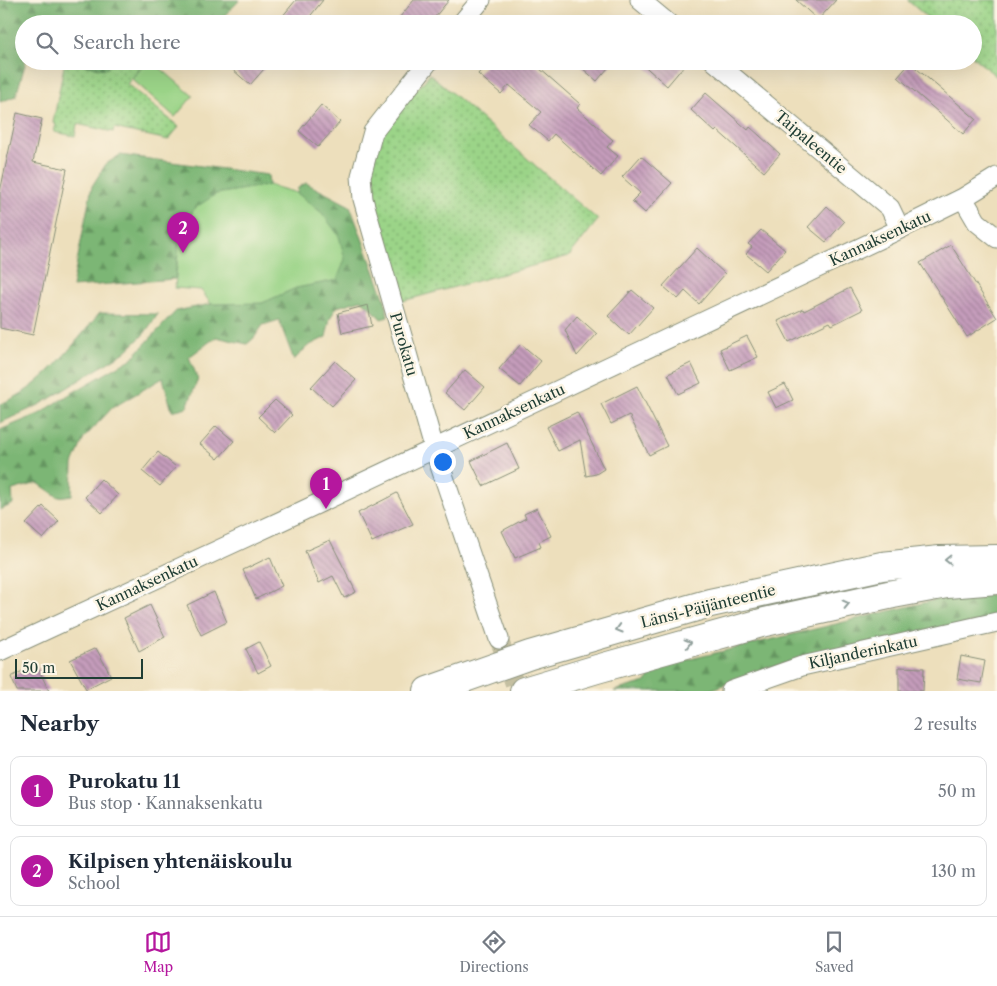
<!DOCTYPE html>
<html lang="en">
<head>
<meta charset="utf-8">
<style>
	body { margin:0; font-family:"Libre Caslon Text",serif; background:#f2f2f3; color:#1f2937 }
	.scale { position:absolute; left:15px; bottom:12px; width:128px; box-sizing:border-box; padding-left:5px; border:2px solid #1f3d34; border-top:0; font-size:14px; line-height:18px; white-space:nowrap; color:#1f3d34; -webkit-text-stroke:4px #fcf5e5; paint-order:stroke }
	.you { position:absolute; left:442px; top:461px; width:18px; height:18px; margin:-12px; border:4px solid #fff; border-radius:50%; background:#1a73e8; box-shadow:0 0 0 8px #1a73e833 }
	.badge { display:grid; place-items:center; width:32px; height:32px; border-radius:50%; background:#b5179e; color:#fff; font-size:16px; font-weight:700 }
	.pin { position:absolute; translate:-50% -41px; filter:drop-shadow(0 1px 2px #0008) }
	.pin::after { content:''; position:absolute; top:26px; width:18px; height:15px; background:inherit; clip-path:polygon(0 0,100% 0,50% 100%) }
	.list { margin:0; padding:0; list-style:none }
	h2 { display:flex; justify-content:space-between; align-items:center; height:65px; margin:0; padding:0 20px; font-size:21px }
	h2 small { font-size:16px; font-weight:400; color:#747a83 }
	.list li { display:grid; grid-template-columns:32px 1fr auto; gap:15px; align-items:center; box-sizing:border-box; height:70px; margin:0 10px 10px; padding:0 10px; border:1px solid #e0e1e3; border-radius:10px }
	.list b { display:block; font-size:19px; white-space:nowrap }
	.list p { margin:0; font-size:16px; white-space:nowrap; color:#747a83 }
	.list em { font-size:16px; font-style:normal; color:#747a83 }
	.icon { flex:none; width:28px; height:28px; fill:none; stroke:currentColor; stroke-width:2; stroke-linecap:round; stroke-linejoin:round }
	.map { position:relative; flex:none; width:997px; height:691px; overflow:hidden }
	.search { position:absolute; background:#fff; box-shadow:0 5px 20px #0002; left:15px; right:15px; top:15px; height:55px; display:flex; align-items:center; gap:12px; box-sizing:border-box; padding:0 18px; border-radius:28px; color:#747a83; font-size:19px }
	.sheet { height:225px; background:#fff }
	nav { display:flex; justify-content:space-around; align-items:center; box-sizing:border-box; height:70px; border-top:1px solid #e0e1e3; background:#fff; font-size:14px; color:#747a83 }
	nav a { display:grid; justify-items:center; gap:2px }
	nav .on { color:#b5179e }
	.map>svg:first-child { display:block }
</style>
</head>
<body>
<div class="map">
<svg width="997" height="691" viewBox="0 0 997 691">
	<defs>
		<pattern id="green-dots" width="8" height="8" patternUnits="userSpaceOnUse" patternTransform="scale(1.25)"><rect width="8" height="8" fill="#9bd488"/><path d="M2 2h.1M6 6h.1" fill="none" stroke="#7ead70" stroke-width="1.8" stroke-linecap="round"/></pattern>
		<pattern id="forest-firs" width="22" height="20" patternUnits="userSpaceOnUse" patternTransform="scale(1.25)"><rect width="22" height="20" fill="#7cb674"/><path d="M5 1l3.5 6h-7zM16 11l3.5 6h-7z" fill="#659560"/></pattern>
		<pattern id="building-back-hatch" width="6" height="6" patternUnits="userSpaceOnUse" patternTransform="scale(1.25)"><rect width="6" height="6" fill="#c59cbb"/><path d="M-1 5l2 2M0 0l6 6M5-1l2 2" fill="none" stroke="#9f8099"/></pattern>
	</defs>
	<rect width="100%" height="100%" fill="#fcf5e5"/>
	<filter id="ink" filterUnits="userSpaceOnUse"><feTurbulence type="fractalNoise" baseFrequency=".02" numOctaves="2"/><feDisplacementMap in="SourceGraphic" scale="10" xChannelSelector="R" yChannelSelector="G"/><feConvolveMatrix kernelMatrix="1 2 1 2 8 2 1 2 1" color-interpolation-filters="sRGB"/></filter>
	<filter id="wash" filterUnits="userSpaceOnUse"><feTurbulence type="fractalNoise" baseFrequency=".0096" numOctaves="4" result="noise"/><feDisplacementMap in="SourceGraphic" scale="20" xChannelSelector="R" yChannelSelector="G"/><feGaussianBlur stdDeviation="1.12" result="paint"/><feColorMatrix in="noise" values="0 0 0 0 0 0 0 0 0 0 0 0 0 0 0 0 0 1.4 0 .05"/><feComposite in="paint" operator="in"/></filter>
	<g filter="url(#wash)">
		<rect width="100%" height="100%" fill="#eddfbc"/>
		<path fill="url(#green-dots)" stroke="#5d885e" d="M907,0H997V77L973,57V24H935Z
			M65,61L105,69L112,61H146L127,84L179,127L168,140L114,128L113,132L77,124L75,136L54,132L56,124L53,123Z
			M430,74L598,220L569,256L399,302L372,203L368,175L381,132Z"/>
		<path fill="url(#forest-firs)" stroke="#4e7a54" d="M0,0H240L216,24H24V61H26L16,96L0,102Z
			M69,61H112L106,69Z
			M120,155L268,175L269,185L216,194L180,230L175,279L72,287L92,186L106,164Z
			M306,183L350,206L385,300L388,317L381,319L372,309L361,300L337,307L330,318L326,337L308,346L294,360L279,320L263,325L254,338L247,344L216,337L189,357L198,379L187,407L172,411L163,378L112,408L84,438L73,464L72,495L58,497L38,483L12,490L13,504L0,510V430L39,414L70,394L131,359L176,311L211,304L262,303L296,288L337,280L322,213L297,193L298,188Z
			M100,313L158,314L144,334L125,352L41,404L0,423V404C41,390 73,344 100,313Z
			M997,595V618L798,659L707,691H614L646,682L653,668L952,596Z"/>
		<path fill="#9bd488" stroke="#5d885e" d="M147,61H152L193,96L175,117L132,79Z
			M269,185L297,193L322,213L339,236L345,259L337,280L296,288L262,303L211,304L201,290L175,288L180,230L195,208L216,194Z"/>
		<g id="blocks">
			<path fill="url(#building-back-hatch)" d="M296,0H323L304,24H276Z
				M414,0H449L429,24H394Z
				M796,0H836L818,20Z
				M238,61H271L250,85L232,69Z
				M489,61H531L580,104L577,108L613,140L607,147L618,156L601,176L554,134L548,141L529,125L541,112L509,85L501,94L478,74Z
				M574,61H614L597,81Z
				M639,61H676L683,67L667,86Z
				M910,63L976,119L963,134L898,77Z
				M706,93L748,130L750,127L780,154L764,172L717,130L715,132L691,110Z
				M321,105L340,122L318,147L299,131Z
				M17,113L42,119L33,162L67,169L33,335L0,328V192Z
				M641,156L672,183L645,213L632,201L640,193L622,177Z
				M827,206L844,222L826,242L808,227Z
				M761,230L785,250L766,271L746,254L752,247L748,244Z
				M951,245L997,318L967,337L920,263Z
				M697,248L725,274L699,304L685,291L678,299L663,286Z
				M850,288L862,310L832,325L830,322L789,342L778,321L803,309L804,311Z
				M632,290L653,308L629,335L608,316Z
				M368,305L372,326L342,333L338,313Z
				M577,316L597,334L577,356L565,330Z
				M747,336L758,357L730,370L720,349Z
				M521,344L541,361L520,386L499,369Z
				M335,361L356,380L332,406L311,387Z
				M691,363L701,383L678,394L668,374Z
				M465,370L485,387L465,410L445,393Z
				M785,384L793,400L776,408L768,392Z
				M637,386L667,446L649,455L629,415L611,424L601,404Z
				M275,400L292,415L275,433L258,417Z
				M577,412L604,469L596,474L586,476L580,440L558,451L546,427Z
				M216,426L234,441L218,459L200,444Z
				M507,443L519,469L483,486L471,461Z
				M158,452L176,467L160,486L142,471Z
				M101,479L118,495L102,513L85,497Z
				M397,493L413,524L372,542L358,513Z
				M43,506L59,521L43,539L26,524Z
				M537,508L551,536L539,542L541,547L515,558L502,531L526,518L524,514Z
				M330,540L356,592L344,598L333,576L319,583L305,551Z
				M270,557L282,586L256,599L243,570Z
				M214,592L227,622L201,635L187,605Z
				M150,605L165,637L139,651L124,618Z
				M259,642L271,666L258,673L246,649Z
				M96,648L111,676L86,689L70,660Z
				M961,656L985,661L981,683L957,679Z
				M36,664L49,691H17L11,677Z
				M899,667L924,668L923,691H899Z"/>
		</g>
	</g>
	<g filter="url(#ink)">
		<use href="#blocks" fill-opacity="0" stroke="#868e78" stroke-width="1"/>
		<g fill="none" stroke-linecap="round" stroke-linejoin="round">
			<path stroke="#c4bfa1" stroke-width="19" stroke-dasharray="19 9" stroke-linecap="butt" d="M499,639L517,691"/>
			<defs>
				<path id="minor" d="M640,0L669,24
					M461,24L481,0
					M429,61L373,132L361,176L363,199L434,448L499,639
					M714,61L890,208L900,229
					M963,198L977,222L997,238
					M0,651L281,521L900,229L963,198L997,177
					M731,691L802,666L997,622"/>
				<path id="secondary" d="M428,691L530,655L710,603L882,566L940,560L997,559
					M524,691L597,669L765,622L893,594L947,584L997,580"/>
			</defs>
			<use href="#minor" stroke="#868e78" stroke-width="21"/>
			<use href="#secondary" stroke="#868e78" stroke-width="30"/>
			<use href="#minor" stroke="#fff" stroke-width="19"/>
			<use href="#secondary" stroke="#fff" stroke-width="28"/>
		</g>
		<defs><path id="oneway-chevron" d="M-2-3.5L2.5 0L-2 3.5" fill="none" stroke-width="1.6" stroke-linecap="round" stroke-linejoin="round" transform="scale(1.25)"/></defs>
		<g stroke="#8f9e9a">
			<use href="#oneway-chevron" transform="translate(948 560) rotate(179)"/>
			<use href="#oneway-chevron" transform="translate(846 604) rotate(-13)"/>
			<use href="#oneway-chevron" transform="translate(619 629) rotate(164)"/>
			<use href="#oneway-chevron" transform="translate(688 643) rotate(-15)"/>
		</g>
	</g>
	<g text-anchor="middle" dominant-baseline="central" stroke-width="5" stroke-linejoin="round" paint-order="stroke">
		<g font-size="15" fill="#1f3d34" stroke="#fcf5e5">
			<text transform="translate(811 142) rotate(40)">Taipaleentie</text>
			<text transform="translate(880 238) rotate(-25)">Kannaksenkatu</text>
			<text transform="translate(404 344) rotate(74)">Purokatu</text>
			<text transform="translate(514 411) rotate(-25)">Kannaksenkatu</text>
			<text transform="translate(147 583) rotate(-25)">Kannaksenkatu</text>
			<text transform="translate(708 606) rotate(-14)">Länsi-Päijänteentie</text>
			<text transform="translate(863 652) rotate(-12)">Kiljanderinkatu</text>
		</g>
	</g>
</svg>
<div class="scale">50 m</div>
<div class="you"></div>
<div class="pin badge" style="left:326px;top:509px">1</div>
<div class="pin badge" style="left:183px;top:253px">2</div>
<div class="search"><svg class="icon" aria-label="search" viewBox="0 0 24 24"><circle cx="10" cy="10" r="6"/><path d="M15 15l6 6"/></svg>Search here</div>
</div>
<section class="sheet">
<h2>Nearby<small>2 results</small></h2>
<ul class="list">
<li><span class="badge">1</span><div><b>Purokatu 11</b><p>Bus stop · Kannaksenkatu</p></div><em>50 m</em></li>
<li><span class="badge">2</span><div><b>Kilpisen yhtenäiskoulu</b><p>School</p></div><em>130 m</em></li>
</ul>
</section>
<nav>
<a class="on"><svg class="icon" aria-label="map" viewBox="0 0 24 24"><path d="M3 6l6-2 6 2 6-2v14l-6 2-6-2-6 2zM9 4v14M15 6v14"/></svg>Map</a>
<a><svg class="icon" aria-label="directions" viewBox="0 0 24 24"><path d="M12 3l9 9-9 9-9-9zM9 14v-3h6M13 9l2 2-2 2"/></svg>Directions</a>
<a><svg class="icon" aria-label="saved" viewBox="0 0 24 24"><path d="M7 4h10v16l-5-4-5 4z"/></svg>Saved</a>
</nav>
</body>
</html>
